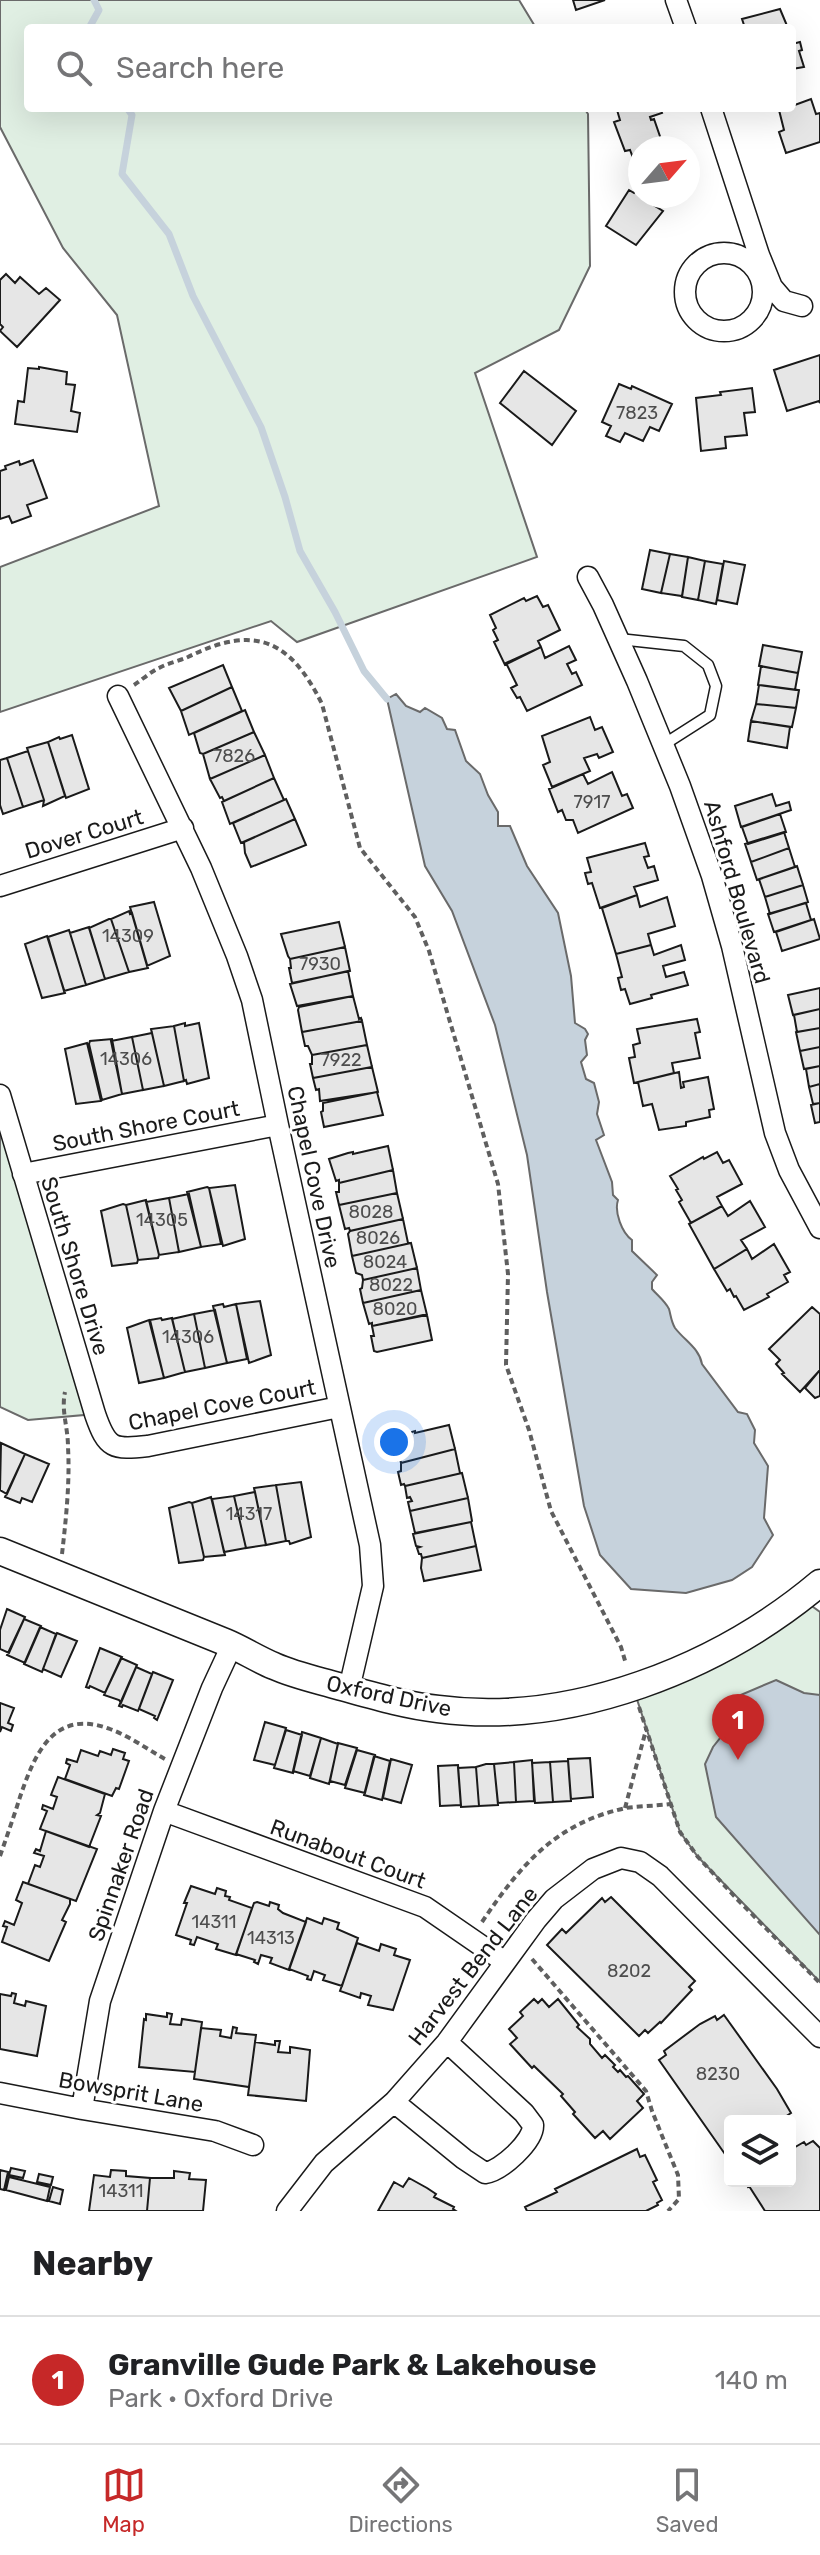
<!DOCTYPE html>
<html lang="en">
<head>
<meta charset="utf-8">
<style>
	body { margin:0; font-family:Rubik,sans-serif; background:#f6f6f6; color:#202124 }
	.controls { position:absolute; right:24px; bottom:24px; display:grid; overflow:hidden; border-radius:8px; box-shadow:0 8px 32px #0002 }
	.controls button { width:72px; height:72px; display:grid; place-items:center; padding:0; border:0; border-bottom:2px solid #e0e0e0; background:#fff; color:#202124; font:40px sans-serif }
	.compass { position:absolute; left:628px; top:136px; width:72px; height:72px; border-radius:50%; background:#fff; box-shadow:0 8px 32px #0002; rotate:62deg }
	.you { position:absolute; left:394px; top:1442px; width:28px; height:28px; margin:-20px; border:6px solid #fff; border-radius:50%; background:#1a73e8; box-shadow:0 0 0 12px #1a73e833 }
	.badge { display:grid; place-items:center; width:52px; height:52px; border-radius:50%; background:#c62828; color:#fff; font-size:26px; font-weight:700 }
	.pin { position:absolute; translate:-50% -66px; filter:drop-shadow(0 2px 4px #0008) }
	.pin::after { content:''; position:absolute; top:42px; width:28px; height:24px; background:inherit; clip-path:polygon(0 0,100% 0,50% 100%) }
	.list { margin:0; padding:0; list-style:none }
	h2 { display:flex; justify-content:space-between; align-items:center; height:104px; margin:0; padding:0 32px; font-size:34px }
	h2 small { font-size:26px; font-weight:400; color:#757577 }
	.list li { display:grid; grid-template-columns:52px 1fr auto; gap:24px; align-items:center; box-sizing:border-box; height:128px; padding:0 32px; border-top:2px solid #e0e0e0 }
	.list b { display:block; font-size:30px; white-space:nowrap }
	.list p { margin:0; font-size:26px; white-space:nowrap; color:#757577 }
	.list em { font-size:26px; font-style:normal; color:#757577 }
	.icon { flex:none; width:44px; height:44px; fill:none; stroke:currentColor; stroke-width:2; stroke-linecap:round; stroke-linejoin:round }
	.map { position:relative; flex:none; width:820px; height:2211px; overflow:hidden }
	.search { position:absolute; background:#fff; box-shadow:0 8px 32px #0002; left:24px; right:24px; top:24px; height:88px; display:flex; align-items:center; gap:20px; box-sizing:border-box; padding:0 28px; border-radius:8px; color:#757577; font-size:30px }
	.sheet { height:232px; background:#fff }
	nav { display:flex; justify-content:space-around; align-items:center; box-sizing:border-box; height:112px; border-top:2px solid #e0e0e0; background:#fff; font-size:22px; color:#757577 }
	nav a { display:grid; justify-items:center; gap:4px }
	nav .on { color:#c62828 }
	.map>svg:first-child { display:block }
</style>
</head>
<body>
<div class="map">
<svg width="820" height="2211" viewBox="0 0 820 2211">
	<rect width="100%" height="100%" fill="#fff"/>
	<path fill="#e0efe3" stroke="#6a6a6a" stroke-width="2" d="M0,0H519L536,28H28V108H584L588,114L590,266L559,330L475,373L537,557L297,642L271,621L0,712V567L159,506L117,315L63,248L0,127Z
		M0,1096L95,1414L28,1420L0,1407Z
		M802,1599L820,1612V1982L698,1857L680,1832L633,1687Z"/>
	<path fill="#c6d2dc" stroke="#6a6a6a" stroke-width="2" d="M396,694L406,706L420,712L425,708L442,718L447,729L455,730L466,761L480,774L488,795L498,812V826H510L527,866L558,913L571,976L575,1023L585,1029L588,1034L585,1040L587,1055L581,1062L586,1079L594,1083L599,1102L597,1114L604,1135L596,1140L612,1182L613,1195L618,1200C614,1212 622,1233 632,1240V1251L657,1275L652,1282V1289C657,1295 665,1301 669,1309C671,1316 671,1321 675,1328C685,1341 699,1348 702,1364L738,1412L747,1414L755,1430L754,1443L768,1466L764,1518L773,1535L752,1567L732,1580L686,1593L631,1589L600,1555L584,1506L547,1292L527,1155L495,1025L452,911L425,866L387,699Z
		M776,1680L804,1693L820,1695V1935L716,1817L705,1764L713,1747L728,1728L736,1697Z"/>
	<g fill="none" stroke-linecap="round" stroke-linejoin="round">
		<path stroke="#c6d2dc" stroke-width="7" d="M89,28L99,10L94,0
			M127,108L132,115L122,174L169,234L193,296L261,427L285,497L300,551L335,612L364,671L387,699"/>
	</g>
	<path fill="#e6e6e6" stroke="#1a1a1a" stroke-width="2" d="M573,0H605L576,10Z
		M780,9L788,28H745L742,19Z
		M800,42L802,50L799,51L804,67L792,69V44Z
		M811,99L816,114L820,113V142L786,153L779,132L784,130L779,110L792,108V106Z
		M623,108H660L662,113L650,117L651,120L654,119L664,148H640V161L635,163L630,150L625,151L614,122L620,120L617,110Z
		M629,190L634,193L636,190L640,193V197L663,211L636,245L606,226Z
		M6,274L15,283L20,277L39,294L46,288L60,300L17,347L0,331L3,327L0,324V280Z
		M820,355V403L819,401L787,411L774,370Z
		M39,367L67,372L66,384L75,385L71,411L80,413L77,432L15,424L18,401L24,402L28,368L39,369Z
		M524,371L576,411L552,445L500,403Z
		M619,384L631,389L632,386L672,404L659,431L650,427L643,441L625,433L620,442L606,436L611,426L602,422Z
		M752,388L755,412L744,413L747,435L725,437L726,448L701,451L696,398L721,395L720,392Z
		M33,460L47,498L27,505L31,516L12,523L9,516L0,519V471L6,469L5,466L19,461L20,465Z
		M650,550L670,554L661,593L642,589Z
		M670,554L688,557L682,596L661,593Z
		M688,557L705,561L698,600L682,597Z
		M705,561L723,564L716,604L698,600Z
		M724,561L745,565L737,604L717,600Z
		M537,596L543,607L548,605L560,630L538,641L541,647L505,665L494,642L498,640L493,630L496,628L490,615L524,598L526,601Z
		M763,645L802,652L798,673L759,666Z
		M569,646L576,660L567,664L572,674L576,672L582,685L527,711L520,697L517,698L511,688L517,685L506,663L541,647L545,658Z
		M223,665L232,687L181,711L169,688Z
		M761,666L798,673L795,690L758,685Z
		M759,685L799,690L796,708L756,704Z
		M232,687L242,711L189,735L181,711Z
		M756,704L796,708L792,727L751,721Z
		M245,710L254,732L203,754L200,753L194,733Z
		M590,717L595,730L602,727L613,752L599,758L597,754L584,758L590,771L552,787L543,765L550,762L542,736Z
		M751,721L790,727L787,748L748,741Z
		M254,732L265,755L210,779L203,754Z
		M72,735L89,789L66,798L48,742L59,737L60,739Z
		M48,742L65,796L43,806L44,800L27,748Z
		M28,751L44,800L23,807L7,758Z
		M265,755L274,778L224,801L222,797L220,798L210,779Z
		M7,758L23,807L3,814L0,805V760Z
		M612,772L622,796L627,794L633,808L578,833L573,820H566L562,810L558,812L549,789L583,774L588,784Z
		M274,778L284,800L230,824L222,802Z
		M772,794L776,806L789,802L791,810L741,827L735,806Z
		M286,799L295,819L241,843L233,823Z
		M780,814L786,832L748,844L742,827Z
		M295,819L306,845L251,867L245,853L244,842Z
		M784,832L789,848L751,862L745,844Z
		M645,843L649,856L644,857L648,868L654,866L658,880L634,887L637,895L600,908L592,883L588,884L585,873L591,872L587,858Z
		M789,848L795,867L757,880L751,862Z
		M797,866L803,885L765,897L759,879Z
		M803,885L808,902L770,914L765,897Z
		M637,895L640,907L667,897L675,926L648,934L651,945L616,954L602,908Z
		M154,902L170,956L147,966L130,907Z
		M806,903L811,920L774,932L768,914Z
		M129,911L130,914L132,913L148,968L129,972L111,919Z
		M109,919H111L129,972L105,979L89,928Z
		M814,919L820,939L782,951L776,932Z
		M339,922L345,947L290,959L288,956L281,934Z
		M89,927L105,979L86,985L70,933Z
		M69,930L86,985L64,991L48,937Z
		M47,936L65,993L42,998L25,944Z
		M651,945L654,955L681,945L685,960L663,966L666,977L684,972L688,985L651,995L652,998L630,1004L625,989L621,990L618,978L622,977L616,954Z
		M345,947L350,971L292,983L289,968H291L290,959Z
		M348,971L353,996L297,1006L290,984Z
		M820,988V1009L793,1015L788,995Z
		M353,996L359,1019L361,1018L362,1021L302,1032L298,1010L299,1007Z
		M820,1009V1028L797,1032L794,1015Z
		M697,1019L700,1032L695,1033L700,1058L672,1063L674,1073L634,1083L629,1058L635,1057L633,1045L640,1043L637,1029Z
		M362,1021L367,1045L312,1055L308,1046H305L302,1032Z
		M185,1023V1026L199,1023L209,1078L187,1084L186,1080L184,1081L174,1026Z
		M174,1026L184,1081L164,1086L151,1029Z
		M820,1028V1047L800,1051L796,1032Z
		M152,1033L164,1086L143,1090L132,1037Z
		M132,1037L143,1090L122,1094L111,1041Z
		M112,1039L122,1094L102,1100L89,1044L90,1041Z
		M87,1043L101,1101L76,1104L65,1049Z
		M367,1045L372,1067L313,1078L310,1064H312V1055Z
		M820,1047V1066L804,1069L800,1051Z
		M820,1066V1084L809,1087L806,1069Z
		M372,1067L378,1092L320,1101L319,1089L316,1090L313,1078Z
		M679,1072L681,1088L684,1087L683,1082L708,1077L714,1109L709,1110L710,1117L686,1122V1126L659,1130L652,1104L643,1106L638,1082Z
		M820,1084V1103L813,1104L809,1087Z
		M377,1092L383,1115L324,1127L321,1112L323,1111V1103Z
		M820,1103V1122L815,1123L811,1105Z
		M388,1146L393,1170L339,1183V1180L336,1181L329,1159L348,1153L353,1152V1154Z
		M717,1152L723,1163L729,1160L742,1184L717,1197L722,1206L691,1223L679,1202L682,1200L676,1190L678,1189L670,1176L703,1157L704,1159Z
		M393,1170L397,1193L339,1205L336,1192H339V1183Z
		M235,1185L245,1239L223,1246L209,1188Z
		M207,1187L209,1188L221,1244L201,1247L187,1192Z
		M397,1193L403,1219L350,1231L349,1228L345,1229L339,1205Z
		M189,1194L201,1247L179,1252L169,1198Z
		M169,1198L179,1252L159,1255L146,1202Z
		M146,1200L159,1255L158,1258L138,1260L126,1205Z
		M750,1201L765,1227L741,1240L747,1249L714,1269L689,1224L722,1206L728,1216Z
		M123,1204L126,1205L138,1260L137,1263L112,1266L101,1211Z
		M403,1219L408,1243H411L352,1256L348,1234L350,1231Z
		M411,1243L417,1268L363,1280L362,1275L356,1273L352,1256Z
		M774,1244L790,1272L784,1275L788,1282L767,1294L769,1297L744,1310L736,1296L734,1297L730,1289L727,1291L714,1269L747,1249L752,1259Z
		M417,1268L421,1290L363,1303L360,1289L362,1288L363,1280Z
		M421,1290L427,1315L372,1326V1323L369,1324L363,1303Z
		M260,1301L271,1355L249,1363L236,1304Z
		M223,1304L224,1307L236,1304L247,1359L227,1363L213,1306Z
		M812,1307L820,1314V1370L800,1392L782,1374L784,1373L776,1364L780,1360L769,1349Z
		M215,1310L227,1363L205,1368L194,1314Z
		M194,1314L205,1368L185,1372L172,1319Z
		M423,1315H427L432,1340L377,1352L374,1351L371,1336H374L372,1326Z
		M161,1318L162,1320L172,1318L185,1372L164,1378L150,1320Z
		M149,1320L164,1378L139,1383L127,1328Z
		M820,1370V1396L815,1398L805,1388Z
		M449,1425L455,1449L401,1463L400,1459L398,1460L397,1448L394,1449L391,1438L415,1431V1433Z
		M1,1443L25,1454L7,1494L0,1490Z
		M455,1449L460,1473H462L405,1486L404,1484L401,1485L398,1472L401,1471V1463Z
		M25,1454L49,1464L32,1502L22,1498L20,1503L5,1497Z
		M462,1473L468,1498L410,1511L408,1502L412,1501L410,1497L407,1498L405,1486Z
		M301,1482L311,1537L290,1544L289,1541H286L276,1485Z
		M276,1485L286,1541L266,1545L254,1488Z
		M255,1492L266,1545L246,1548L234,1496Z
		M234,1496L246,1548L224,1552L212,1499Z
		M211,1497L225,1555L204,1557L192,1503Z
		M468,1498L472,1521L471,1522L415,1533L410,1511Z
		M189,1502L192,1503L204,1557L203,1560L179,1563L169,1508Z
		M471,1522L476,1546L422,1558L421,1554H419L417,1548L420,1547L416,1546L413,1534Z
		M476,1546L481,1570L424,1581L421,1568L422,1558Z
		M7,1609L25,1617L9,1653L0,1649V1630Z
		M24,1619L41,1626L25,1663L7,1655Z
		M40,1627L56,1634L42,1672L24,1664Z
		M57,1633L77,1641L61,1677L43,1669Z
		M100,1648L122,1657L105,1693L90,1686L89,1688L86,1687Z
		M121,1658L137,1665L121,1703L119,1700L104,1695Z
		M136,1667L152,1674L138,1711L123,1705L122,1707L119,1706Z
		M153,1672L173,1680L157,1720L154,1718L155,1716L139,1709Z
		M0,1703L14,1708L8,1723L13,1725L11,1731L2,1727L0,1732Z
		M265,1722L286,1728L275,1765L254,1760Z
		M286,1730L302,1735L293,1773L274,1768Z
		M302,1732L321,1738L310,1776L293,1771Z
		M321,1738L338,1744L329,1784L310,1778Z
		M338,1743L357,1748L345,1785L330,1781Z
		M113,1749L125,1753L123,1759L129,1761L119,1789L116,1788L112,1796L65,1779L70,1765L66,1763L67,1759L77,1762L81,1750L98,1756L100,1751L111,1755Z
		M357,1750L375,1755L365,1793L345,1788Z
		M374,1756L390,1761L382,1800L364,1795Z
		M590,1758L593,1797L571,1799L568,1759Z
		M391,1759L412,1765L401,1803L383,1798Z
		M532,1760L534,1801L516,1802L514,1762Z
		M568,1761L571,1801L553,1802L550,1762Z
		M514,1762L516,1802L498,1803L494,1764Z
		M550,1762L553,1802L535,1803L532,1763Z
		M486,1764H494L498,1805L479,1806L476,1767Z
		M458,1765L461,1805L440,1806L438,1766Z
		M476,1767L479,1806L461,1807L458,1768Z
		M58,1777L105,1794L100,1813L97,1815L101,1816L89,1847L40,1829L47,1811L42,1809L43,1805L53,1809L57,1797L51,1795Z
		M46,1831L97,1849L76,1901L28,1884L35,1865L40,1867L44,1856L34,1853L36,1849L40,1851Z
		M23,1882L70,1899V1904L62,1920L66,1922L49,1961L2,1942L7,1927L3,1926L5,1921L14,1925L22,1903L16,1900Z
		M191,1886L215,1894L217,1888L226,1891L225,1896L230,1897L229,1900L252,1908L236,1955L216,1949L218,1944L197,1937L194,1945L190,1944L191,1940L176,1935L187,1903H184Z
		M611,1897L695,1981L689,1987L692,1990L661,2023L660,2022L648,2033L645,2030L639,2036L547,1945L562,1929L566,1933L602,1898L605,1902Z
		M257,1902L269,1906L270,1902L279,1905L278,1909L283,1913L306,1922L289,1970L270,1963L272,1958L261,1955L258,1964L254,1962L255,1960L236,1954L254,1903Z
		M307,1918L322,1924L324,1918L339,1923L337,1929L358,1938L342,1986L323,1980L325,1975L314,1971L311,1980L307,1979L308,1976L289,1969Z
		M357,1943L379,1951L381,1944L396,1949L394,1955L410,1960L393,2010L368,2005L371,1996L361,1993L360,1998L340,1991Z
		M12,1993L16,1994L14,2003L25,2006L26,2001L46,2006L37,2056L0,2049V1994L11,1996Z
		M534,1999L538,2003L542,1999L549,2007L558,1999L579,2025L577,2027L590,2039V2044L602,2058L605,2055L615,2065L613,2067L618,2072L620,2070L626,2077L628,2076L644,2094L637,2101L643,2108L610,2139L603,2131L595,2138L573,2114L575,2112L561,2096L563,2094L534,2066L532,2068L510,2044L517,2038L509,2029L523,2016L520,2012Z
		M167,2013L172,2014L170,2024L181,2025L182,2019L202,2022L195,2072L139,2067L144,2019L146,2020V2014L167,2017Z
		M724,2015L777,2089L791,2113L785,2117L788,2121H730V2155L727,2157L659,2060L666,2055L664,2051L700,2024L715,2016L717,2020Z
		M233,2027L237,2028L236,2033L256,2035L249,2087L194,2079L201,2028L221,2030L220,2036L231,2038Z
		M275,2041H280L278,2052L290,2053V2047L310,2050L306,2101L248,2095L255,2042L275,2045Z
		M813,2141L820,2148V2211H765L749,2186L748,2187L744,2181H790V2150L804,2142L806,2145Z
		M637,2149L640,2157L645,2155L657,2180L653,2182L662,2200L657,2203L658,2205L646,2211H527L525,2207L557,2192L555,2189Z
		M11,2168L25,2171L23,2178L9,2175Z
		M0,2170L8,2172L4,2190L0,2189Z
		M111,2170L126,2171V2176L150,2178L147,2211H89L94,2175L110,2177Z
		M174,2171L190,2173L189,2179L206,2180L203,2211H147L150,2178H174Z
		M39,2174L53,2177L51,2185L37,2182Z
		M9,2177L50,2187L47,2201L6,2190Z
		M409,2178L427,2188L436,2194L434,2197L454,2207L453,2209L456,2211H378L394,2182L403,2187Z
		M53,2187L63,2190L60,2204L49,2201Z"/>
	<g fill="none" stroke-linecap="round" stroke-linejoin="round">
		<defs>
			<path id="service" d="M619,639L684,646L708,665L716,686L710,715L663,745"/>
			<path id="minor" d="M676,0L686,28
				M711,108L759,255L772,287L784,301L802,306
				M685 292a39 39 0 1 1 78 0a39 39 0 1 1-78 0Z
				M588,577L603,605L637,681L680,786L712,876L732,946L775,1133L789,1170L820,1228
				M118,696L201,868L237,956L252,1000L278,1125L370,1545L373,1586L349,1689
				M0,886L183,828
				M0,1095L95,1414C107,1449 113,1450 148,1446L339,1407
				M23,1174L278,1125
				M164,1811L425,1907L505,1962
				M0,2093L82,2109L215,2131L253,2145
				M394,2102L464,2159L485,2173C501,2171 534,2141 533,2125L524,2113L447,2042
				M82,2109L100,2001L164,1811L212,1688L232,1645
				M287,2211L324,2163L394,2102L447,2042L536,1920L554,1899L593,1869L621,1858L640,1862L660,1876L820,2037"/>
			<path id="tertiary" d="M0,1551C75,1582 150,1612 225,1642C242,1649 257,1659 274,1666C294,1675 317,1680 338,1686C371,1695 404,1705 438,1709C571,1727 719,1668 820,1583"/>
		</defs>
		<use href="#service" stroke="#1a1a1a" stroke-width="13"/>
		<use href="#minor" stroke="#1a1a1a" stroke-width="23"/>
		<use href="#tertiary" stroke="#1a1a1a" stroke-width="29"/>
		<path stroke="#5f5f5f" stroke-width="4" stroke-dasharray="6 4" stroke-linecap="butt" d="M134,685C142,680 150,672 159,668C168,663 179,661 188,657C254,624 290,639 322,704L360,848L415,917L429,951L498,1184L508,1274L506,1365L529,1430L551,1511L621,1647L626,1664
			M62,1554C66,1519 70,1482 68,1447C68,1427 61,1411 65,1392
			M639,1707L680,1832L698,1857L737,1899L820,1983
			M625,1808L646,1730
			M0,1856C7,1836 14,1816 20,1797C35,1753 54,1708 110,1729C129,1736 147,1749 165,1759
			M482,1922C520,1866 555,1823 626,1808C640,1806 655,1806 670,1804
			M532,1959L646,2091L652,2111L678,2175L679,2199L668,2211"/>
		<use href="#service" stroke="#fff" stroke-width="10"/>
		<use href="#minor" stroke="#fff" stroke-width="20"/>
		<use href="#tertiary" stroke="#fff" stroke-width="26"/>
	</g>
	<g text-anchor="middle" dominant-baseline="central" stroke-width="6" stroke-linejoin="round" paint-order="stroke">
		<g font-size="18" fill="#4d4d4d">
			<text x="637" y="413">7823</text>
			<text x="234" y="756">7826</text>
			<text x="592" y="802">7917</text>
			<text x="128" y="936">14309</text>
			<text x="320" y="964">7930</text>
			<text x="126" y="1059">14306</text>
			<text x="341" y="1060">7922</text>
			<text x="371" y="1212">8028</text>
			<text x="162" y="1220">14305</text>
			<text x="378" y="1238">8026</text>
			<text x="385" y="1262">8024</text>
			<text x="391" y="1285">8022</text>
			<text x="395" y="1309">8020</text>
			<text x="188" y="1337">14306</text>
			<text x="249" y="1514">14317</text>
			<text x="214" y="1922">14311</text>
			<text x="271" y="1938">14313</text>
			<text x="629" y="1971">8202</text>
			<text x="718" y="2074">8230</text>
			<text x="121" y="2191">14311</text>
		</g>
		<g font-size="22" fill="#1a1a1a" stroke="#fff">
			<text transform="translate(84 834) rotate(-17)">Dover Court</text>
			<text transform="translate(737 892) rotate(74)">Ashford Boulevard</text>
			<text transform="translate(146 1126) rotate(-11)">South Shore Court</text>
			<text transform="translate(314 1177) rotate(78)">Chapel Cove Drive</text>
			<text transform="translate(75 1266) rotate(73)">South Shore Drive</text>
			<text transform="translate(222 1405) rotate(-11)">Chapel Cove Court</text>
			<text transform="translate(389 1696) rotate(12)">Oxford Drive</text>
			<text transform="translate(348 1854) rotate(20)">Runabout Court</text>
			<text transform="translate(121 1865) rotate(-71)">Spinnaker Road</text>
			<text transform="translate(473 1966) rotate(-52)">Harvest Bend Lane</text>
			<text transform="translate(131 2092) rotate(10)">Bowsprit Lane</text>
		</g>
	</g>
</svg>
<div class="controls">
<button><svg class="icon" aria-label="layers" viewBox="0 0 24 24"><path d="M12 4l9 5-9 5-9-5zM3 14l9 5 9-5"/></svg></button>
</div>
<svg class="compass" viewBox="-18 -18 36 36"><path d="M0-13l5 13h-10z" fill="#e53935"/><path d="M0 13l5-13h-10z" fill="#757577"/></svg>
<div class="you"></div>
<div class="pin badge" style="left:738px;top:1760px">1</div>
<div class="search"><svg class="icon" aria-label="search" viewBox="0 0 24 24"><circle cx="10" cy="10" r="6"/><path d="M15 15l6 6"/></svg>Search here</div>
</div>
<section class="sheet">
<h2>Nearby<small></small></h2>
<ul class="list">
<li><span class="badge">1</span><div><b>Granville Gude Park &amp; Lakehouse</b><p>Park · Oxford Drive</p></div><em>140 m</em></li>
</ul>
</section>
<nav>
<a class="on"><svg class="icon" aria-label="map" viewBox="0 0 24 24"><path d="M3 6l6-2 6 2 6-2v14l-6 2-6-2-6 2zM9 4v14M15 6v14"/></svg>Map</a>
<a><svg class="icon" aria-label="directions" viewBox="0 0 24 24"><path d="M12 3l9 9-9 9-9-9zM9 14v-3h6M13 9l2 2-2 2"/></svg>Directions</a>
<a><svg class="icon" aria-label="saved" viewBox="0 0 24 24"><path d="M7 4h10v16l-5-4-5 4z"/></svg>Saved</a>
</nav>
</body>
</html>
